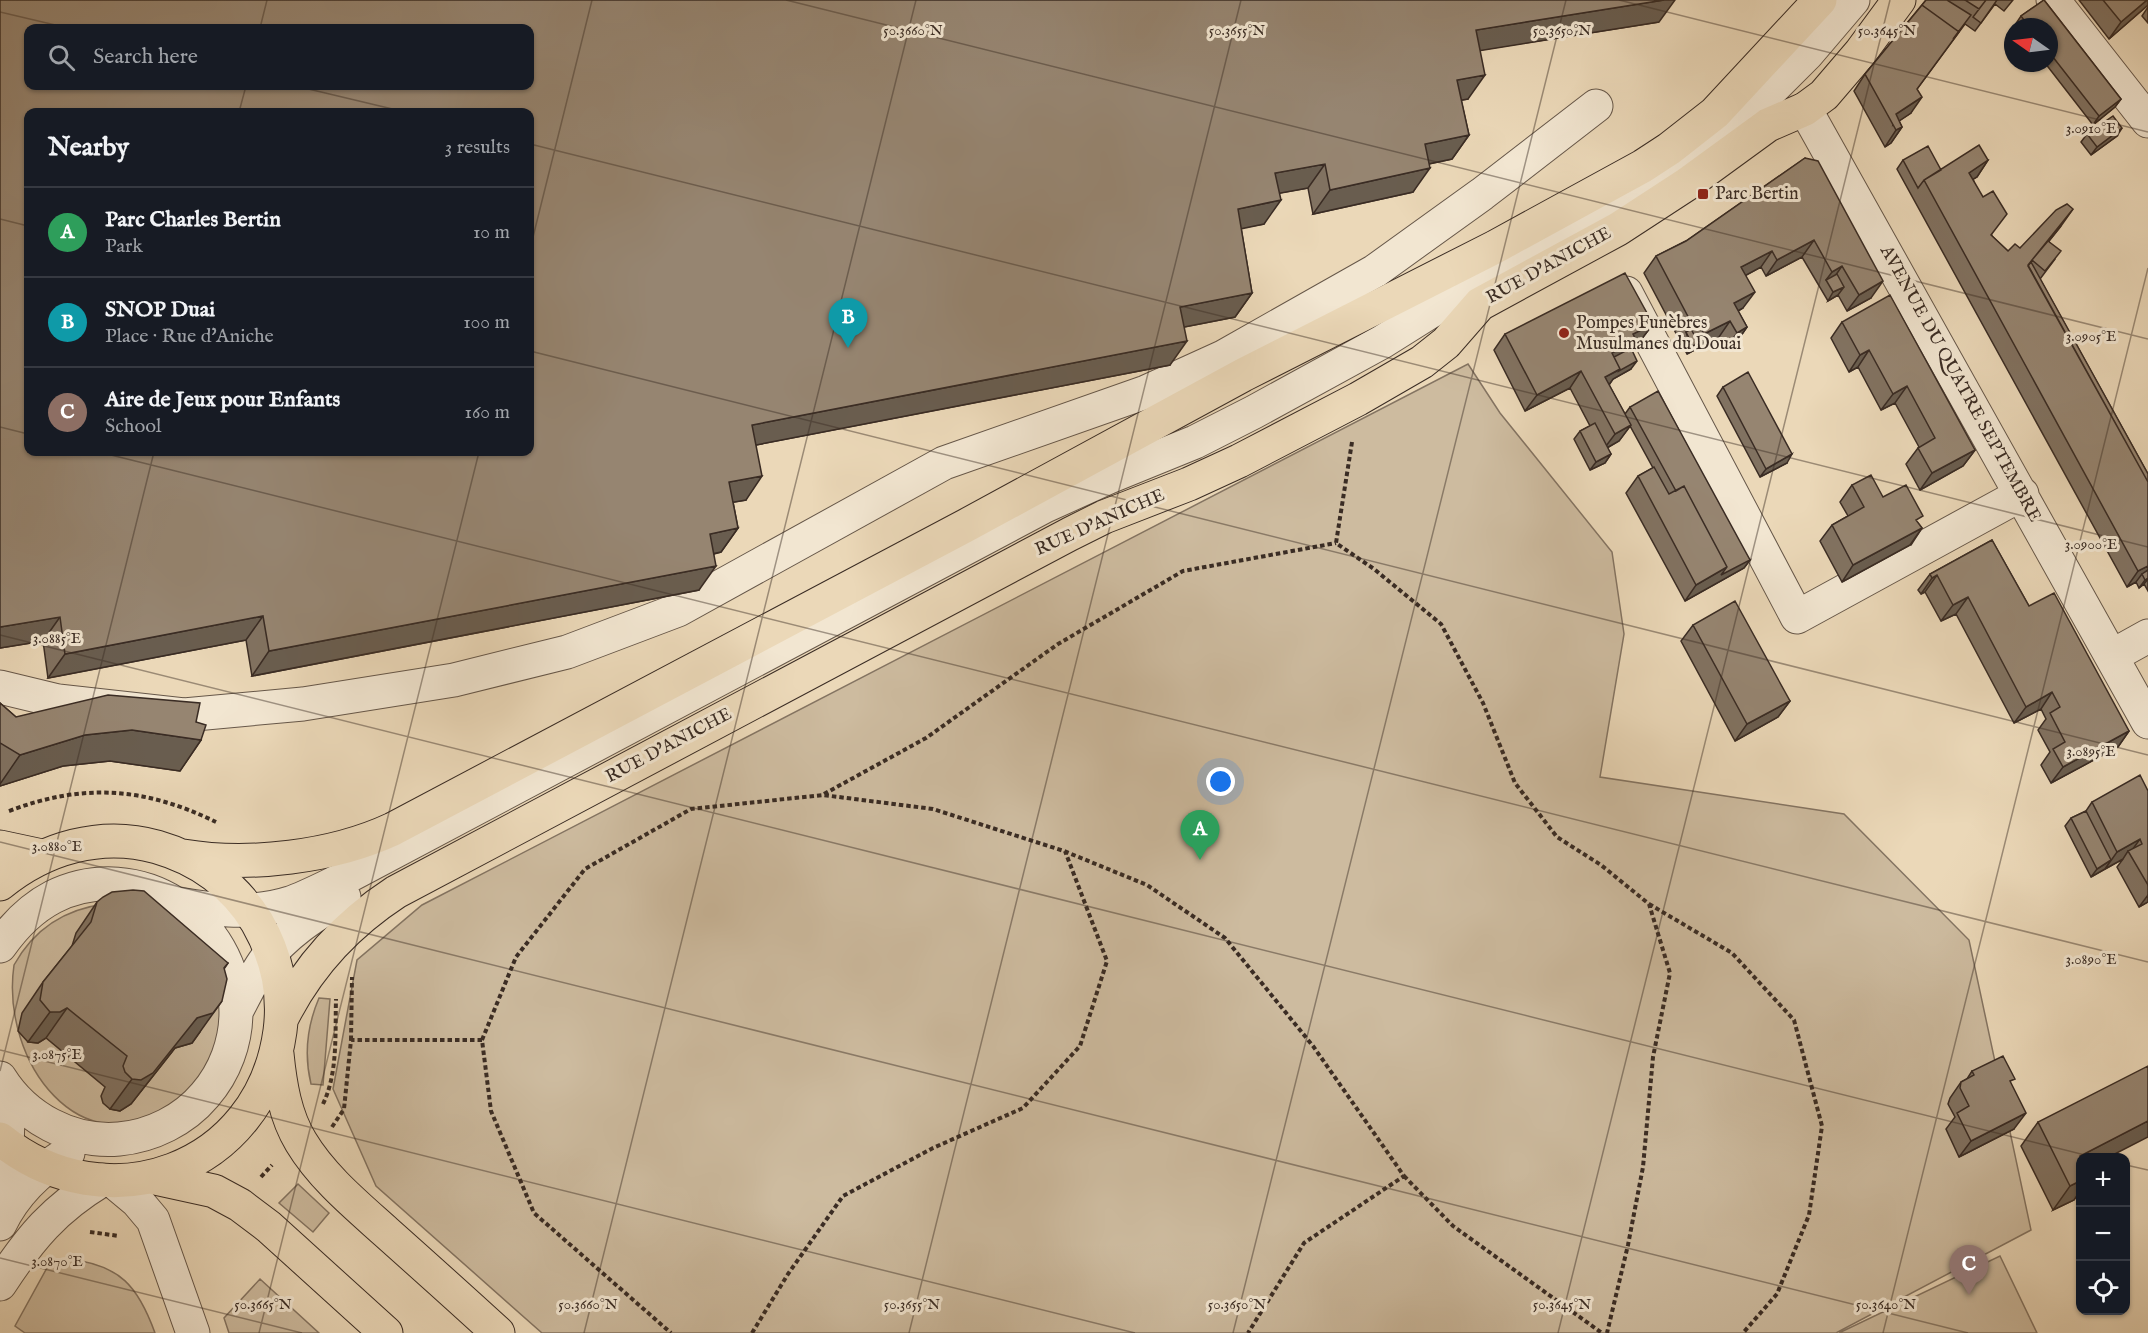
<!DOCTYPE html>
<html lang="en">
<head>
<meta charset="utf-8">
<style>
	body { margin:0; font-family:"IM FELL English",serif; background:#20242c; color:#f1f3f6 }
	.controls { position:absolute; right:18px; bottom:18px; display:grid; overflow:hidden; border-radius:12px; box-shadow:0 2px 4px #0004 }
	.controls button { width:54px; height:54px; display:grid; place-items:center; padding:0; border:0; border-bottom:2px solid #363941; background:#171b24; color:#f1f3f6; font:30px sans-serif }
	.compass { position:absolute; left:2004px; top:18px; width:54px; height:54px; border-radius:50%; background:#171b24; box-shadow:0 2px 4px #0004; rotate:284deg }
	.you { position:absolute; left:1221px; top:782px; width:21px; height:21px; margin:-15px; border:4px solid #fff; border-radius:50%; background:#1a73e8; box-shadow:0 0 0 9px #1a73e833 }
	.badge { display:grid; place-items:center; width:39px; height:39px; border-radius:50%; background:#c59692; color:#fff; font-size:20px; font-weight:700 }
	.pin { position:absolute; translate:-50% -50px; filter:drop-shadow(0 2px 3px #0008) }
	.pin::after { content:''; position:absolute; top:32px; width:21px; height:18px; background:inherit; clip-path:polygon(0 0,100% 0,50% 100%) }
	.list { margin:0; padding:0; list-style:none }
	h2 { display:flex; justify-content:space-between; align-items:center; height:78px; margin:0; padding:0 24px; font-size:26px }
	h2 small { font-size:20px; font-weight:400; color:#9ea1a6 }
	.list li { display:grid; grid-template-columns:39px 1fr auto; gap:18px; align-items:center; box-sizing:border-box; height:90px; padding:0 24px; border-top:2px solid #363941 }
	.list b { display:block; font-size:22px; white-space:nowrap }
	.list p { margin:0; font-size:20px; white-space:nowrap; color:#9ea1a6 }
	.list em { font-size:20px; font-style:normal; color:#9ea1a6 }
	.icon { flex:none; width:33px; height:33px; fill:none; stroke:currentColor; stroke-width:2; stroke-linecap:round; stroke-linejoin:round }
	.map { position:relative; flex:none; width:2148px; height:1333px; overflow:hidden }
	.search { position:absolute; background:#171b24; box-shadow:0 2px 4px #0004; left:24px; top:24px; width:510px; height:66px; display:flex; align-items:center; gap:15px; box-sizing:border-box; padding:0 21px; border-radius:12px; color:#9ea1a6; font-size:22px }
	.panel { position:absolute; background:#171b24; box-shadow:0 2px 4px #0004; left:24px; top:108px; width:510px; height:348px; border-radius:12px }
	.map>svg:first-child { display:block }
</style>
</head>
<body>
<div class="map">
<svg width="2148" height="1333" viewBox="0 0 2148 1333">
	<rect width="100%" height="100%" fill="#ebd8b8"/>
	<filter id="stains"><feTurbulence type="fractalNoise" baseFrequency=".00333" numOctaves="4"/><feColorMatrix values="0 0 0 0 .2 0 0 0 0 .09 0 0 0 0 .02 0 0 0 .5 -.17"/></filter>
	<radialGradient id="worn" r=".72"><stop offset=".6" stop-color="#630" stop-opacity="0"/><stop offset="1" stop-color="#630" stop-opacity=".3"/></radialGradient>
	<path fill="#cdbb9f" stroke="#847462" stroke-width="1.5" d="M1468,364L1500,413L1612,552L1624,634L1600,777L1844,814L1969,940L2031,1230L1836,1333H542L376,1186L333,1089L357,960L422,905Z
		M105,904L207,959C212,978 220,998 221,1017C223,1037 212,1055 202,1072C192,1090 187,1092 171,1104C82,1170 0,1062 14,965C34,929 65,909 105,904Z
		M319,998L330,999L323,1085L311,1084C304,1055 307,1026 319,998Z
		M298,1184L329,1213L313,1232L279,1203Z
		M2000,1256L2037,1333H1839Z
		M69,1259C120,1265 138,1286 155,1333H25L15,1326L48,1266L54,1262Z
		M260,1279L319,1333H229L224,1318Z"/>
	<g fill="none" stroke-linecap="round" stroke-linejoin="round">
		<defs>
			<path id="minor" d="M2053,0L2148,121
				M1805,109L2148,722
				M1626,293L1797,617L2022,494
				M2112,656L2148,636
				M0,687L58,701L184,715L303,704L454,680L567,652L678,610L944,463L1146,392L1223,357L1375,271L1482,194L1596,106
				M178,904C215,910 253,915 290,903C307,897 324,888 341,880L1045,506L1109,477L1195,442L1254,412L1382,342L1503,266L1615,207L1704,147L1752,109L1807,54L1853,0
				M0,946C14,926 30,909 53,897C138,855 235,919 236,1012C236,1042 225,1072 205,1095C184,1120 152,1136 119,1139C71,1143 25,1118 0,1078
				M236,1012C245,995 253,978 264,962C284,934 315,915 344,897
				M0,1180L7,1150L8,1116
				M113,1181L137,1201L153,1220L193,1333
				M0,1224C15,1193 39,1170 68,1153
				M0,1284C30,1238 54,1209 102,1180"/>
			<path id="major" d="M0,847L42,856
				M183,856C249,867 333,857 393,829L967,525L1243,375L1495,247L1643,166L1669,149L1715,113L1820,0
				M0,884C44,848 101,831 157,847C199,859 234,885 257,922C276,955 285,993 280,1031C261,1170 107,1226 0,1139
				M282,1018C308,966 347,924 396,892L1070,534L1104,517L1189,484L1239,461L1358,399L1422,362L1446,343L1480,304L1618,229L1687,184L1768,125L1805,109L1824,95L1860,53L1899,0
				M277,1054C280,1084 285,1116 301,1142C322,1177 356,1205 386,1232C423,1265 461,1299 498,1333
				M150,1177L214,1191L240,1205L269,1227L386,1333"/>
		</defs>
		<use href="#minor" stroke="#665749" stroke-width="35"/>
		<use href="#major" stroke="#3a2c24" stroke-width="35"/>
		<path stroke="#3a2c24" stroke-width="4" stroke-dasharray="4.5 3" stroke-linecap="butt" d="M1352,442L1336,543L1374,569L1441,624L1483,703L1515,783L1557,837L1601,865L1649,904L1670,973L1653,1057L1643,1167L1628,1245L1607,1333
			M824,794L926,738L1058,644L1183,571L1336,543
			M9,811C83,783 144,787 216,822
			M1649,904L1732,953L1794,1020L1822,1126L1809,1215L1777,1294L1743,1333
			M351,1040L352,977
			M482,1040L516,957L585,869L691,809L823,795L933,809L1064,851L1147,885L1225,938L1313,1046L1404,1176L1304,1243L1248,1333
			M323,1104C338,1073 335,1034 336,999
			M332,1127L344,1109L351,1040H482L491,1111L534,1213L671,1333
			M1404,1176L1453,1226L1602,1333
			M261,1177L272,1165
			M90,1232L119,1236
			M752,1333L788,1274L843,1196L933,1148L1023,1108L1080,1046L1107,961L1065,851"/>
		<use href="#minor" stroke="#f2e6d1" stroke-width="33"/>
		<use href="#major" stroke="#ebd8b8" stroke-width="33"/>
	</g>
	<path fill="#817261" stroke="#3a2c24" stroke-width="1.5" d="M0,0L1659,22L1480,50L1468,99L1461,100L1469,135L1452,159L1429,164L1413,192L1313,214L1308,188L1279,193L1264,224L1241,228L1252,293L1235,317L1184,327L1170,365L756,445L746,500L733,502L738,528L721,552L714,554L699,590L252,676L246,640L48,678L43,641L0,648Z
		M1926,0H2013L2004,11L1995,4L1975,31L1965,24L1917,89L1911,113L1899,121L1902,127L1891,143L1885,147L1854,91L1865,74Z
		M2044,0L2121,99L2115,107L2093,125L2045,63H2049V27H2017L2015,25L2021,16Z
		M2079,0H2148V5L2109,39Z
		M2148,7V23L2142,16Z
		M2087,134L2117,136L2091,155L2081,142Z
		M1805,158L1871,298L1847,311L1838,295L1828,301L1802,257L1766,276L1761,267L1746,275L1743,308L1738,311L1747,327L1736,343L1725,349L1719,337L1687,354L1644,273L1656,256L1686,241Z
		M1903,160L1941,170L1988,160L1977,177L1973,179L1992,236L2008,251L2020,248L2061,226L2049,241L2055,259L2040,279L2148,474V591L2144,584L2139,588L2136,582L2127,587L1897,169Z
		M1842,322L1975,450L1963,466L1920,490L1906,464L1918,448L1919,447L1895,403L1881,410L1858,367L1849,372L1831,338Z
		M1653,324L1641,340L1633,344L1631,348V369L1613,379L1609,385L1625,414L1630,407L1750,560L1744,568L1685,601L1626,493L1638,476L1653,468L1630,426L1619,441L1607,448L1611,454L1605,463L1590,470L1574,439L1580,431L1590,426L1570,388L1525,411L1494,350L1505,334Z
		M1723,387L1787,463L1760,477L1717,396Z
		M1852,485L1883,497L1918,523L1922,528L1911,545H1910L1842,582L1820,541L1832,525L1848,516L1840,502Z
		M1992,540L2029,606L2129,731L2118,747L2051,783L2041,765L2050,752L2038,730L2046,719L2041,709L2014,723L1956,614L1941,621L1925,592L1921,594L1918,590L1930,574Z
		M1693,625L1790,701L1778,717L1735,741L1681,641Z
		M0,703L16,717L196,722L201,740L180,771L110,761L63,766L0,786Z
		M2148,791V902L2139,907L2117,867L2123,859L2091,877L2065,826L2071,818L2086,811L2092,802Z
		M97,902L228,963L224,969L200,1032L192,1043L175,1048L131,1104L120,1111L110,1109L103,1103L101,1096L105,1087L46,1038L38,1043L28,1042L18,1031L22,1013L43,982L72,946L76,933Z
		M1972,1071L2011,1084L2014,1129L1959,1157L1946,1129L1955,1117L1948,1104L1950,1098L1961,1082L1967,1079Z
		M2038,1122L2080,1158V1191L2074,1200L2053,1210L2021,1146Z"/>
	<path fill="#695d4f" stroke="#3a2c24" stroke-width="1.5" d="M1664,0H1675L1659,22L1459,54L1476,30Z
		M2147,0H2148V5L2109,39L2121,22Z
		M1485,75L1468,99L1440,104L1457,80Z
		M1922,97L1911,113L1893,125L1896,114Z
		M2121,99L2115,107L2093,125L2099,116Z
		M1902,127L1891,143L1885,147L1896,130Z
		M2122,128L2117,136L2091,155L2097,147Z
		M1469,135L1452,159L1409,168L1425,144Z
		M1988,160L1977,177L1957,189L1969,173Z
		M1325,164L1308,188L1259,197L1275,173Z
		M1430,168L1413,192L1313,214L1330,190Z
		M1281,200L1264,224L1221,233L1238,209Z
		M2073,209L2061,226L2033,261L2032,260L2022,274L2028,265Z
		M1814,240L1802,257L1766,276L1777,260Z
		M1772,251L1761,267L1730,284L1741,267Z
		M1842,266L1831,282L1826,280L1832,272Z
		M1883,281L1871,298L1847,311L1859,295Z
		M1844,287L1838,295L1828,301L1833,292Z
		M1755,292L1743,308L1722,320L1734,303Z
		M1252,293L1235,317L1164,331L1180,307Z
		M1697,321L1687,335L1686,332L1692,324Z
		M1730,321L1719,337L1687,354L1693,346L1698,342L1704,334Z
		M1653,324L1641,340L1633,344L1625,356L1606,361L1612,353L1633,334Z
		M1747,327L1736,343L1725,349L1737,333Z
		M1187,341L1170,365L735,449L752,425Z
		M1869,350L1858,367L1849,372L1860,355Z
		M1637,361L1631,369L1613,379L1608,386L1605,377Z
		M1581,371L1570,388L1525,411L1537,395Z
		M1907,386L1895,403L1881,410L1893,394Z
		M1631,425L1619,441L1603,450L1615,434Z
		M1975,450L1963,466L1920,490L1932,473Z
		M1611,454L1605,463L1590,470L1596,462Z
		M1792,454L1787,463L1760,477L1766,469Z
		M762,476L746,500L712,506L729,482Z
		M738,528L721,552L693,558L710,534Z
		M1922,528L1910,545L1842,582L1853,565Z
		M1750,560L1744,568L1685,601L1696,585L1727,567Z
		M716,566L699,590L252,676L269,651Z
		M2148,566V576L2142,574L2136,582L2127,587L2138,571Z
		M1937,575L1925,592L1921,594L1932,578Z
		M2148,578V579L2144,584L2139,588L2145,580Z
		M1968,597L1956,614L1941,621L1953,605Z
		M263,616L246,640L48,678L65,654Z
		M60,617L43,641L0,648V627Z
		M2052,692L2041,709L2014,723L2026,707Z
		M1790,701L1778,717L1735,741L1747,724Z
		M132,730L201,740L180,771L110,761L63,766L0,786V784L20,755L85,735Z
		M2129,731L2118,747L2051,783L2063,767Z
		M2140,839L2130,853L2128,851L2123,859L2105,869L2117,852Z
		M2111,860L2105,869L2091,877L2097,869Z
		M2148,895V902L2139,907Z
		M222,1001L192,1043L175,1048L131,1104L120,1111L110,1109L132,1079L197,1018Z
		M67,1008L46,1038L38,1043L28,1042L50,1012Z
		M2026,1113L2014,1129L1959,1157L1971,1141Z
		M2148,1121V1137L2107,1158H2080V1156Z
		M2080,1181V1191L2074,1200L2053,1210L2070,1186Z"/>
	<path fill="#968571" stroke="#3a2c24" stroke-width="1.5" fill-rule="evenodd" d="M0,0H1664L1476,30L1485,75L1457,80L1469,135L1425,144L1430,168L1330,190L1325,164L1275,173L1281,200L1238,209L1252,293L1180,307L1187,341L752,425L762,476L729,482L738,528L710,534L716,566L269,651L263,616L65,654L60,617L0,627ZM28,28H530V86H28ZM28,112H530V452H28Z
		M1926,0H1947L1971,15L1953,39L1959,32L1922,5Z
		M1965,0H1986L1979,9Z
		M1986,0H1997L1981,23L1973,17Z
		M2044,0L2121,99L2099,116L2049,52V27H2029L2021,16Z
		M2103,0H2147L2121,22Z
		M1922,5L1959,32L1917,89L1922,97L1896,114L1902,127L1896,130L1865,74Z
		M2113,116L2122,128L2097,147L2087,134Z
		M1979,145L1988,160L1969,173L1983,197L1993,191L2007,214L1991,235L2008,251L2015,244L2020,248L2056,210L2067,204L2073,209L2028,265L2148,482V566L2138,571L1924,180Z
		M1928,146L1941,170L1924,180L1918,188L1903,160Z
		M1805,158L1818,161L1883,281L1859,295L1842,266L1832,272L1814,240L1777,260L1772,251L1741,267L1755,292L1734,303L1747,327L1737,333L1730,321L1704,334L1697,321L1692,324L1656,256L1686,241Z
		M2048,241L2061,251L2045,271L2032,260Z
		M2031,262L2148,474V482L2028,266Z
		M1625,273L1653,324L1633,334L1636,340L1612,353L1620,369L1605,377L1631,425L1615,434L1581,371L1537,395L1505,334Z
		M1837,274L1844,287L1833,292L1826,280Z
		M1890,295L1975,450L1932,473L1918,448L1935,438L1907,386L1893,394L1869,350L1860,355L1842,322Z
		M1691,329L1698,342L1693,346L1686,332Z
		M1631,348L1637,361L1619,371L1620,369L1614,357Z
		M1748,372L1792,454L1766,469L1723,387Z
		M1658,391L1750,560L1721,575L1727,567L1684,486L1676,491L1630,407Z
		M1595,423L1611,454L1596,462L1580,431Z
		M1654,467L1669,494L1684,486L1727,567L1696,585L1638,476Z
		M1871,475L1883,497L1906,485L1923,516L1916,520L1922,528L1853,565L1832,525L1864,507L1852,485Z
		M1992,540L2029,606L2054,593L2129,731L2063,767L2053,749L2065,742L2050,713L2060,707L2052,692L2026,707L1968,597L1953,605L1937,575L1932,578L1930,574Z
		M2148,570V578L2145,580L2142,574Z
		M1735,601L1790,701L1747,724L1693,625Z
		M108,695L200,703L196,722L206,725L201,740L132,730L85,735L20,755L0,743V703L16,717Z
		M2140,775L2148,791V885L2128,851L2142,844L2140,839L2117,852L2092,802Z
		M2086,811L2111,860L2097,869L2071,818Z
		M133,890L144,891L228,963L224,968L227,979L222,1001L213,1013L197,1018L153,1073L141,1080L132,1079L125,1072L123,1066L127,1056L67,1008L60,1012H50L40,1000L43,982L91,922L97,902L103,897L112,892Z
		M2003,1056L2015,1079L2010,1081L2026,1113L1971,1141L1957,1113L1969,1106L1960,1088L1961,1082L1974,1075L1972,1071Z
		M2148,1066V1121L2080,1156L2081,1158H2080V1181L2070,1186L2038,1122Z"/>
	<path fill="none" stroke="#3a2c24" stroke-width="1.5" stroke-opacity="0.45" d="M786,0L2148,339M1619,0L2148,132M0,12L68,28M260,28L267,0M296,86L405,112M239,112L246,86M530,144L2148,547M0,219L28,226M530,249L592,0M530,351L2148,755M0,427L28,434M99,452L2148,962M0,635L2097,1158M0,842L1968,1333M0,1050L1135,1333M0,1071L154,452M2126,1165L2148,1170M0,1258L302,1333M259,1333L479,452M584,1333L916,0M909,1333L1241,0M1233,1333L1566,0M1558,1333L1890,0M1883,1333L2148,268"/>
	<g fill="#8f2418" stroke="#f2e6d1" stroke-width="2">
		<rect x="1697" y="188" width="12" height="12" rx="3"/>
		<circle cx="1564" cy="333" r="6"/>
	</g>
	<g text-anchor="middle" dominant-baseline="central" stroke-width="6" stroke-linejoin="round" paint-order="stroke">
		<g font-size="18" fill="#3a2c24" stroke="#f2e6d1" text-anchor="start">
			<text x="1715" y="194">Parc Bertin</text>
			<text x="1576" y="323">Pompes Funèbres<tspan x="1576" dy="21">Musulmanes du Douai</tspan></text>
		</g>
		<g font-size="18" fill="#3a2c24" stroke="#f2e6d1">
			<text transform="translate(1549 266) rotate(-29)">RUE D'ANICHE</text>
			<text transform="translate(1960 384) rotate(61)">AVENUE DU QUATRE SEPTEMBRE</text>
			<text transform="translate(1100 523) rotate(-24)">RUE D'ANICHE</text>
			<text transform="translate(669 746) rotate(-28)">RUE D'ANICHE</text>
		</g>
	</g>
	<g font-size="15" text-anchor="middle" fill="#3a2c24" stroke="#f2e6d1" stroke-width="6" stroke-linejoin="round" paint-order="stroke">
		<text x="913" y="35">50.3660°N</text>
		<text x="1237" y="35">50.3655°N</text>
		<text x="1562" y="35">50.3650°N</text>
		<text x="1887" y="35">50.3645°N</text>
		<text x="2091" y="133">3.0910°E</text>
		<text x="2091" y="341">3.0905°E</text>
		<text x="2091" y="549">3.0900°E</text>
		<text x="57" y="643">3.0885°E</text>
		<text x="2091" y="756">3.0895°E</text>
		<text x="57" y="851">3.0880°E</text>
		<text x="2091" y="964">3.0890°E</text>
		<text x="57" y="1059">3.0875°E</text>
		<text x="57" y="1266">3.0870°E</text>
		<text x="263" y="1309">50.3665°N</text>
		<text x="588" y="1309">50.3660°N</text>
		<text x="912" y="1309">50.3655°N</text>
		<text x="1237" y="1309">50.3650°N</text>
		<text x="1562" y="1309">50.3645°N</text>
		<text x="1886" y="1309">50.3640°N</text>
	</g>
	<rect width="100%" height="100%" filter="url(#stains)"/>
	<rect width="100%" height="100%" fill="url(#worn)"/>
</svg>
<div class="controls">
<button>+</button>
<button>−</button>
<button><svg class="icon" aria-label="locate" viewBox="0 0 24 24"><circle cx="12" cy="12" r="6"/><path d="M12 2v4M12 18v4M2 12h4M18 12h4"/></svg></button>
</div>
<svg class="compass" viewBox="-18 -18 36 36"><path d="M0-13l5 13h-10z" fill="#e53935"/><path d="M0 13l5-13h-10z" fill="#9ea1a6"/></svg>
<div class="you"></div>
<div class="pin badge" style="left:1200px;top:860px;background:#2e9e5b">A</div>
<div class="pin badge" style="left:848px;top:348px;background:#0f9aa8">B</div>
<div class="pin badge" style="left:1969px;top:1295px;background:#8d6e63">C</div>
<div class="search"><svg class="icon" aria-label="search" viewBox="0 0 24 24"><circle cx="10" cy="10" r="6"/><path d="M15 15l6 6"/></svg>Search here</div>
<section class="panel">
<h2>Nearby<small>3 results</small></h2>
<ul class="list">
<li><span class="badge" style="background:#2e9e5b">A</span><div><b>Parc Charles Bertin</b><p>Park</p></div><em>10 m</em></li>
<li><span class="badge" style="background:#0f9aa8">B</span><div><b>SNOP Duai</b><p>Place · Rue d'Aniche</p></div><em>100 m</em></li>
<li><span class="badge" style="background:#8d6e63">C</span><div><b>Aire de Jeux pour Enfants</b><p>School</p></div><em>160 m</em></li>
</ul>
</section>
</div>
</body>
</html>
